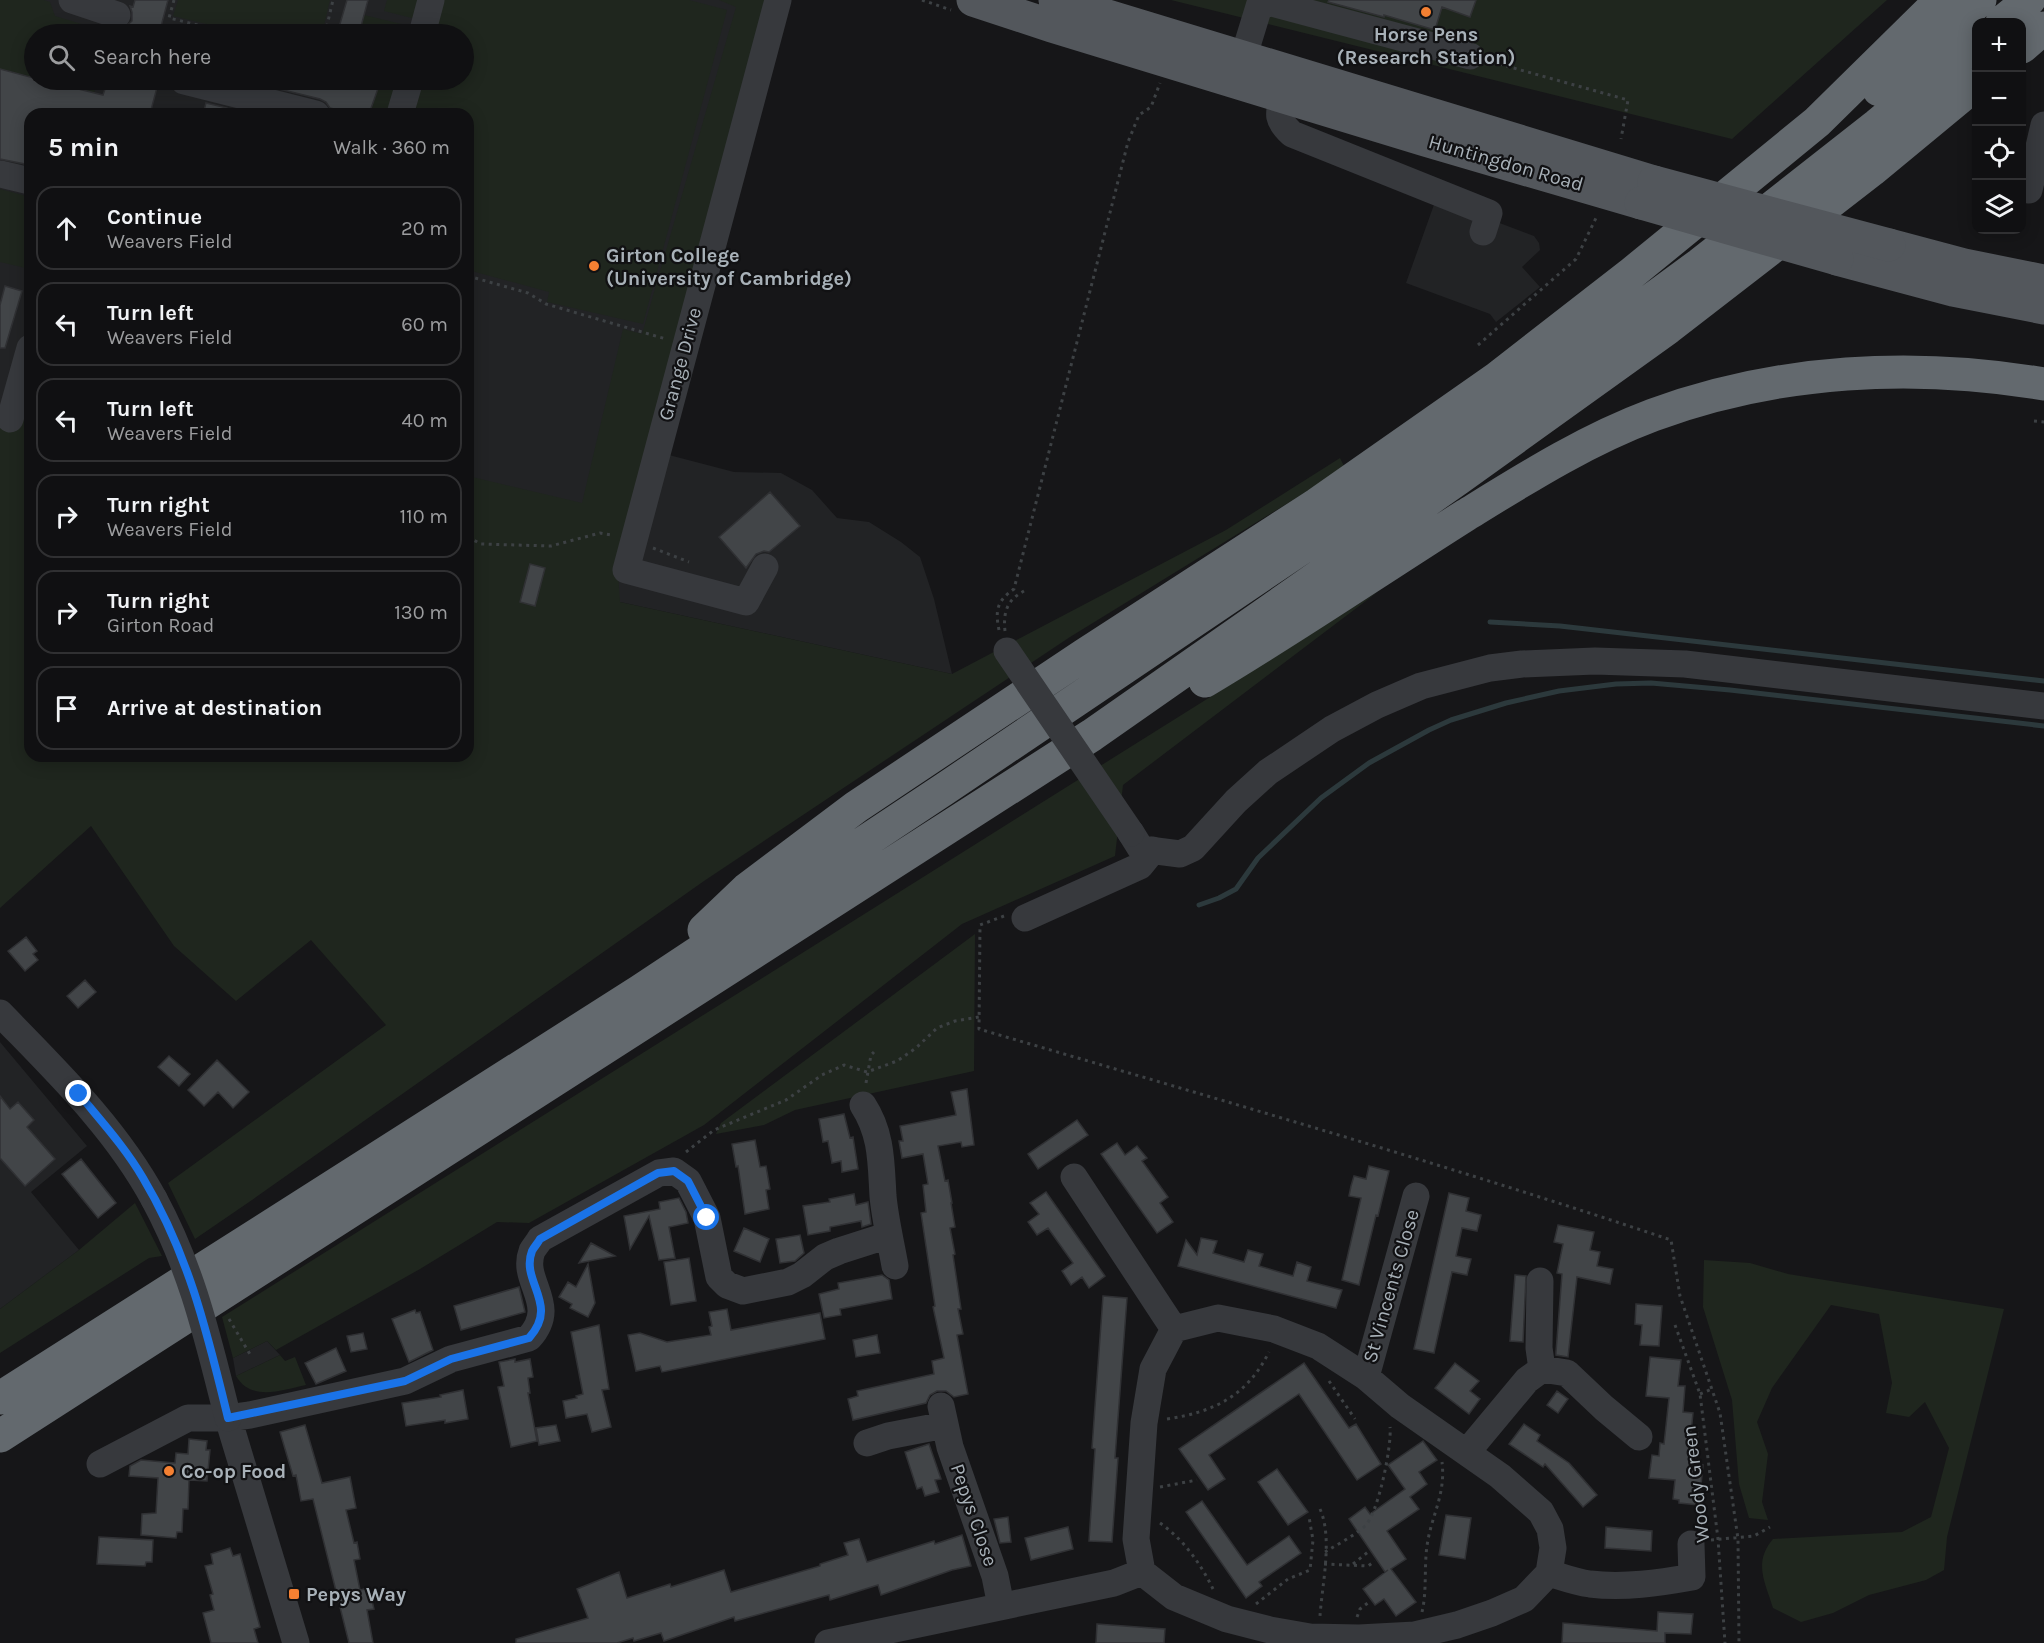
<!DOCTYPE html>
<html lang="en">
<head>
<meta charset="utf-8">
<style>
	body { margin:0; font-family:Karla,sans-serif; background:#1e1e20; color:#f1f3f6 }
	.controls { position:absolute; right:18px; top:18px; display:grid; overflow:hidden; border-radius:12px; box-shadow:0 3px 15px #0003 }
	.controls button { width:54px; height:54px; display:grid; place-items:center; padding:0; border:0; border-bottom:2px solid #303032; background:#101012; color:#f1f3f6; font:30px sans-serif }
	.stop { position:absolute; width:18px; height:18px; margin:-14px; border:4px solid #1a73e8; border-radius:50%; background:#fff }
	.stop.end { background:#1a73e8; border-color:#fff; box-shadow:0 2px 6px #0008 }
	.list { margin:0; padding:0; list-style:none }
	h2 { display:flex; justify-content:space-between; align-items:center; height:78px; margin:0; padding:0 24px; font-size:26px }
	h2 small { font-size:20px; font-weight:400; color:#9c9d9f }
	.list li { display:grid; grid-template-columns:39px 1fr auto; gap:18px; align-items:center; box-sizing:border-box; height:84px; margin:0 12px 12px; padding:0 12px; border:2px solid #303032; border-radius:18px }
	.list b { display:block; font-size:22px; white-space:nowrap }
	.list p { margin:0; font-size:20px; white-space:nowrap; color:#9c9d9f }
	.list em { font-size:20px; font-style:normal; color:#9c9d9f }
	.icon { flex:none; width:33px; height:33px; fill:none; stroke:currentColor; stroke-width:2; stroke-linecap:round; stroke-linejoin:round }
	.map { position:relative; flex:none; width:2044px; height:1643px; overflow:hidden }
	.search { position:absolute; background:#101012; box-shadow:0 3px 15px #0003; left:24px; top:24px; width:450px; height:66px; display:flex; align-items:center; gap:15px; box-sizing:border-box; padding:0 21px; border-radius:33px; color:#9c9d9f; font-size:22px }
	.panel { position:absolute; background:#101012; box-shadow:0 3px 15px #0003; left:24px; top:108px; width:450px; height:654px; border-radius:18px }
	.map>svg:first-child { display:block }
</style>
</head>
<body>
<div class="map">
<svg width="2044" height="1643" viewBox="0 0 2044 1643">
	<rect width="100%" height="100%" fill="#161618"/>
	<path fill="#222325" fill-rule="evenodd" d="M0,0H790L669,455L734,472L781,473L812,490L837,518L869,522L901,542L920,557L934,599L952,674L620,602L468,534V114H30V424L0,417ZM34,34H464V80H34Z
		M1436,199L1534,236L1539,243L1540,250L1522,267L1540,287L1496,322L1490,314L1406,283Z
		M0,1042L87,1146L31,1192L79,1250L0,1309Z
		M267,1341L280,1355L236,1376L233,1358Z"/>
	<path fill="#1f261e" d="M0,0H44L50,2L55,16L98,29L96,34H34V78L0,69Z
		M178,0H330L322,34H248L173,16Z
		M387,0H421L416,19L384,11Z
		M438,0H689L727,10L643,324L547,302L549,292L468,270V114H409L417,80H464V34H429Z
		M719,0H768L618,573L620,602L952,674L1226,530L1340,458L1345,468L1070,637L704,881L252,1200L195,1239L168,1183L386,1025L311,940L236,1001L174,946L91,826L0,908V417L30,370V756H468V476L582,503L623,329L642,334L736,7Z
		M1171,0H1887L1732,139Z
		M364,15L414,27L412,34H359Z
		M42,80H98L94,93Z
		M381,80H401L392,114H369L379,85L383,83Z
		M0,189L30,197L27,217L30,218V269L0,262Z
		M1379,591L1123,785L1115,856L962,924L704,1125L529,1223L497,1222L420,1269L276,1350L267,1341L233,1358L222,1317Z
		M975,934L974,1071L795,1110L764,1125L716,1134L721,1123Z
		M135,1203L162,1256L149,1258L0,1353V1309L79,1250Z
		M1704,1260L1750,1263L1788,1274L2004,1309L1947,1537L1944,1570L1926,1580L1869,1595L1833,1613L1801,1622L1773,1608C1765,1581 1753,1563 1773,1539L1902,1532L1931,1517L1949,1448L1925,1402L1909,1417L1886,1413L1892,1383L1879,1314L1831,1305L1772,1388L1757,1422L1768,1454L1762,1502L1768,1520L1749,1518L1739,1484L1732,1400L1703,1307Z
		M280,1355L285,1361L295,1357L306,1385C282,1390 251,1402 236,1376Z"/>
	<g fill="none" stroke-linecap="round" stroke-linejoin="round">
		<path stroke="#2c393c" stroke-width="5" d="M1490,622L1560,626L2044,681
			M1199,905L1219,898L1236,889L1258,858L1321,798L1369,763L1429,730L1451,720L1506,703L1559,691L1616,684L1651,683L1730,690L2044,726"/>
	</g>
	<path fill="#424548" stroke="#303134" stroke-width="1.5" d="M135,0H168L159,34H122L123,29L132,21V12L130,6L133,7Z
		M347,0H368L359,34H337Z
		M1329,0H1476L1470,17L1442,7L1435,30L1384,15V17L1328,2Z
		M0,69L34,78V80H42L103,95L105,89H108L110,80H159L150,114H30V165L0,159Z
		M243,80H381L369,114H337L338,110L330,108L326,102L320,99Z
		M206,103L227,108L226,114H203Z
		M5,286L22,291L5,348H0V305Z
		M770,492L800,526L769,552L764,551L756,554L746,568L719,537Z
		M530,564L545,568L535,606L520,602Z
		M26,937L37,951L33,954L38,960L25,971L8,951Z
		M85,980L96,992L78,1008L67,996Z
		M169,1056L190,1074L179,1086L158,1067Z
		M217,1060L249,1092L233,1108L218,1092L204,1106L188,1090Z
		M967,1089L974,1145L962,1147L961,1142L938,1146L945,1181L948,1180L952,1203H951L955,1227L950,1228L955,1254L953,1255L961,1309H958L963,1334L957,1335L968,1394L954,1397L946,1391H937L930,1395L926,1403L853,1420L848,1399L858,1396L857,1391L934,1374L932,1361L944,1358L933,1307L935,1306L921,1213L926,1212L923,1185L928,1184L923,1154L902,1158L899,1141H903L900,1126L956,1115L951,1092Z
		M0,1096L10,1109L18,1102L34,1120L27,1127L55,1159L25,1186L0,1158Z
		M844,1114L850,1138L853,1137L858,1169L842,1172L841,1161L832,1163L828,1141L823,1142L819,1119Z
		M1077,1120L1088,1135L1038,1169L1028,1154Z
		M755,1140L760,1167L766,1166L770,1189L766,1190L769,1209L745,1214L738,1166L736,1167L732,1144Z
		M1117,1143L1125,1155L1137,1146L1147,1158L1142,1161L1168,1197L1160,1203L1173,1222L1157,1233L1101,1154Z
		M81,1159L116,1203L98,1218L62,1174Z
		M1369,1166L1389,1171L1378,1216L1376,1215L1359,1285L1342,1280L1361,1198L1349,1196L1351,1186L1354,1176L1366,1179Z
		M1046,1192L1105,1276L1089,1288L1082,1277L1071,1285L1062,1271L1073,1263L1048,1228L1037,1235L1028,1222L1039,1214L1030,1203Z
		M1449,1193L1469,1198L1466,1211L1481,1215L1477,1231L1462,1228L1456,1256L1471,1259L1467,1275L1452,1272L1434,1353L1414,1349Z
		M854,1194L856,1205L868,1202L871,1224L862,1227L861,1221L830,1227V1231L808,1235L803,1206L830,1202L829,1199Z
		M679,1198L686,1212L688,1223L669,1227L675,1258L659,1260L649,1216L630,1249L624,1216L660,1209L659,1202Z
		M1558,1225L1594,1232L1590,1250L1600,1252L1597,1266L1613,1269L1610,1284L1577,1277L1568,1357L1556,1355V1352L1562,1274L1557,1273L1563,1244L1554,1242Z
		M744,1228L769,1239L760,1262L734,1251Z
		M800,1235L804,1253L795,1261L780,1263L776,1239Z
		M1201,1238L1217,1241L1213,1253L1244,1262L1248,1250L1263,1254L1259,1266L1293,1276L1297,1262L1311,1267L1307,1281L1342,1290L1336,1308L1178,1266L1186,1240L1197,1255Z
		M591,1243L615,1256L579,1263Z
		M689,1258L696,1301L671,1305L664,1262Z
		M588,1264L595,1303L588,1317L570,1308L572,1304L559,1297L568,1282L576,1287Z
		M882,1275L889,1280L892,1299L840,1309L841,1315L824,1318L819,1294L839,1289L838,1283Z
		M1515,1275L1526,1276L1523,1342L1510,1341Z
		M519,1287L525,1312L461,1330L454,1306Z
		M1103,1296L1127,1298L1115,1458H1118L1112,1542L1089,1541L1095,1449L1092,1448Z
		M1636,1304L1662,1306L1659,1346L1640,1345L1642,1325L1635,1324Z
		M727,1309L731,1330L820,1313L825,1339L662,1372L660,1366L636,1371L628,1335L640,1333L667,1342L711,1335L709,1327L712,1326L709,1312Z
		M415,1310L416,1313L420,1312L433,1350L409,1362L392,1319Z
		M599,1325L609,1389L602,1390L611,1427L592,1432L587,1414L566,1418L563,1401L577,1398L576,1396L583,1394L571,1332Z
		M363,1333L367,1349L351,1352L347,1336Z
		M877,1335L880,1353L856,1357L853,1340Z
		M336,1348L346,1371L316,1384L305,1363Z
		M1650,1357L1681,1360L1678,1386H1685L1683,1412L1693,1413L1691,1433H1698L1695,1464L1703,1465L1699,1505L1679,1503V1500L1673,1499L1675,1480L1649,1478L1652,1455L1659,1456L1660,1443L1664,1444L1669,1398L1646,1396Z
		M515,1359V1362L530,1359L533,1377L528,1378L530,1393H528L537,1441L511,1447L498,1387L504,1386L499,1362Z
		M1304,1363L1349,1428L1356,1424L1381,1464L1357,1480L1299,1394L1209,1455L1225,1479L1208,1490L1179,1449Z
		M1455,1363L1479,1381L1470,1391L1480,1399L1469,1414L1435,1388Z
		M463,1390L468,1419L445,1423V1420L406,1426L402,1403L441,1397L440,1395Z
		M1557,1391L1568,1399L1558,1413L1547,1405Z
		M1524,1424L1540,1435L1537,1441L1569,1463L1597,1495L1583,1507L1545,1464L1543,1467L1509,1444Z
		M305,1425L322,1483L350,1477L356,1508L346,1510L354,1543L357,1542L360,1559L354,1560L360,1590L369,1588L374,1609L367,1610L373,1643H349L313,1499L301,1501L296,1475L293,1476L280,1432Z
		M556,1425L560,1441L539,1445L536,1428Z
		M189,1439L207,1441L206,1450H210L207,1481L189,1480L188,1509H183L182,1532H177L176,1538L141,1535L142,1514L156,1513L158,1478L129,1476L130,1466L141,1460L175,1463L176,1453L188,1454Z
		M1423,1441L1437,1460L1419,1472L1427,1484L1410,1497L1419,1509L1387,1531L1406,1559L1391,1569L1416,1602L1396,1616L1384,1599L1375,1605L1363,1589L1388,1570L1385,1572L1349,1519L1365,1507L1370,1514L1405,1489L1388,1465Z
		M929,1444L941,1479L935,1480L939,1492L925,1496L922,1487L917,1489L905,1452Z
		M1277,1469L1308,1512L1288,1525L1258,1482Z
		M1202,1501L1247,1565L1289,1536L1301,1553L1259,1582L1262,1586L1246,1598L1186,1512Z
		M1446,1515L1471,1518L1465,1559L1439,1555Z
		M1008,1517L1011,1542L1000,1543L994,1519Z
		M1068,1527L1073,1549L1031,1560L1025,1538Z
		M1606,1527L1652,1531L1651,1551L1605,1548Z
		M962,1535L971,1566L952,1570L881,1595L878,1585L830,1600L829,1595L735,1621L734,1617L664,1641L661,1633L634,1641L633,1638L617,1643H516V1639L588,1618L577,1589L619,1572L627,1598L670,1584L671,1587L724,1570L731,1592L820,1566V1564L848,1555L844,1543L859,1539L867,1562L934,1541L935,1544Z
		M99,1537L153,1540L152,1562H146L145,1566L97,1564Z
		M230,1548L233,1556L240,1554L260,1627L254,1629L258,1643H211L203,1613L214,1610L210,1595L213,1594L205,1566L213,1564L211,1554Z
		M1658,1612L1693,1614L1691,1634L1665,1633V1643H1562L1563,1623L1657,1631Z
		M1097,1624L1165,1629L1164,1643H1096Z"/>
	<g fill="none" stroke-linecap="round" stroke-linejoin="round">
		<path stroke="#3d4144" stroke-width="3" stroke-dasharray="3 4.5" stroke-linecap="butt" d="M174,0L169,18L235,34
			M922,0L951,10
			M325,34L333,0
			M1492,62L1628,100L1621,139
			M468,276L528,293L546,304L666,339
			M1478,345L1576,259L1597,216
			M2034,421L2044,422
			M468,537L481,544L551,546L600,533L612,535
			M653,548L689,562
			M999,630C995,610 997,601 1014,589L1128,142L1139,115L1151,107L1160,83
			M1005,631C1003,612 1007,600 1024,591
			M1004,916L980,925L979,1029C1210,1097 1442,1163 1671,1240L1680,1296L1720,1413L1738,1539L1739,1643
			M866,1083L871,1055L874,1052
			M686,1152L714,1130L786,1100L822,1075L844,1065L867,1072L897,1061L916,1048L937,1028L955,1021L979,1017
			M229,1319L251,1356
			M1675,1325L1700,1394L1718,1539L1725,1643
			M1329,1381L1355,1419
			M1700,1394L1712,1389
			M1167,1419C1214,1412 1247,1396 1269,1352
			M1160,1487L1197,1480
			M1320,1509C1333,1538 1322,1585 1320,1616
			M1160,1523C1183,1539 1201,1564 1213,1589
			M1711,1540L1754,1536L1770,1527
			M1325,1552C1338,1544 1354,1536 1365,1526C1378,1514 1392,1446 1390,1427
			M1324,1564L1368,1566L1375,1561
			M1353,1564L1368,1552
			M1256,1604L1288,1579L1310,1570L1313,1540L1309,1517
			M1422,1612C1427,1591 1424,1567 1427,1546C1431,1516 1446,1495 1442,1462
			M1357,1617L1360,1609L1369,1602"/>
		<path stroke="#37393d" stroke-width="27" d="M72,0L117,15
			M422,34L431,0
			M1238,75L1261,0L1470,56
			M184,81L316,114
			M1284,95C1278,115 1276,119 1292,134L1489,213L1483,232
			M400,114L410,80
			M0,174L30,181
			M2029,190L2044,125
			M10,419L30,348
			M765,567L746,602L626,570L778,0
			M1131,833L1141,849L1180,854L1193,848L1236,801L1268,772L1332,729L1377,705L1421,686L1490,668L1522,664L1595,661L1685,664L2044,706
			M1025,918L1140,866L1153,850
			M0,1013C56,1071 115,1127 154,1199
			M863,1105C882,1134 881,1163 883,1196C885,1219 891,1243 895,1266
			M1074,1177L1174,1329
			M1540,1281L1539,1348L1542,1369
			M1218,1318L1274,1329L1318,1346L1366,1377L1400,1406L1500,1476L1541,1512L1550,1529L1553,1548L1549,1573L1524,1599L1492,1613L1457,1625L1415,1635L1359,1638L1310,1637L1270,1630L1227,1619L1174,1597L1142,1572L1136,1539L1144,1423L1153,1369L1174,1329Z
			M1366,1377L1416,1196
			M941,1406L950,1447L995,1576L1001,1606
			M228,1418L296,1643
			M867,1443L888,1436L945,1425
			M1467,1452L1527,1380L1542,1369L1567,1373L1604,1408L1639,1437
			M100,1464L188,1418H228L250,1415L405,1381L451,1359L529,1338C560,1304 520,1282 532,1251C534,1247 538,1243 540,1239L659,1173L674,1171L688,1181L707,1218L719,1277L727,1285L743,1291L788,1282L802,1275L825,1257L839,1251L889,1235
			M1549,1573C1562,1577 1576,1582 1590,1584C1624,1588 1659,1583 1692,1577L1691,1544
			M828,1643L1114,1583L1142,1572"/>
		<path stroke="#53575c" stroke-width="33" d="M973,0L1052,26L1425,140L1641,203
			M1055,0L1654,182
			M1889,245L1964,265L2044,281
			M1837,259L1953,290L2044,308"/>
		<path stroke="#63696e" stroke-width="33" d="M2002,22L2029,0
			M2022,47L2044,28
			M1879,90L1980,0
			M1205,681C1294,628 1379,570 1466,515C1526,478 1586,440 1653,415C1778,369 1914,362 2044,384
			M704,930L747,889L856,807L1084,655L1317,504L1497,378L1632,273L1817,122L1941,0
			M0,1398L640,991L943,790L1441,454L1700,264L1877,125L1976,43
			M0,1436L1092,735L1458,479L1668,328L1872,170L1976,84"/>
		<path stroke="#37393d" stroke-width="27" d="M1007,651L1131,833
			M154,1199C193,1271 208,1340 228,1418"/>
		<path stroke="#53575c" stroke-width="33" d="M1654,182L1889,245
			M1641,203L1837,259"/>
	</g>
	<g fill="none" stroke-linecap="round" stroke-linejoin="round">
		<path stroke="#1a73e8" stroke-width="8" d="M79,1094C101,1121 125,1147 143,1178C189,1255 207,1332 228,1418L405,1381L451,1359L529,1338C560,1304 520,1282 532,1251C534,1247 538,1243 540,1239L658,1173L674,1171L688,1181L707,1218"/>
	</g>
	<g fill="#f48032" stroke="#111113" stroke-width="2">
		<circle cx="1426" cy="12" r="6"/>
		<circle cx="594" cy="266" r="6"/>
		<circle cx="169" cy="1471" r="6"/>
		<rect x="288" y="1588" width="12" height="12" rx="3"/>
	</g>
	<g text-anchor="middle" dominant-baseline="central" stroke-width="4.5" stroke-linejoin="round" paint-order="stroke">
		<g font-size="20" font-weight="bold" fill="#a8b1b8" stroke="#111113" text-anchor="start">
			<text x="1426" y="34" text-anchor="middle">Horse Pens<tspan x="1426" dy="23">(Research Station)</tspan></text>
			<text x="606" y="255">Girton College<tspan x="606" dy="23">(University of Cambridge)</tspan></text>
			<text x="181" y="1471">Co-op Food</text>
			<text x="306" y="1594">Pepys Way</text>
		</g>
		<g font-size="20" fill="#a8b1b8" stroke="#111113">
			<text transform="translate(1506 163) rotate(16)">Huntingdon Road</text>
			<text transform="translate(680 364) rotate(-75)">Grange Drive</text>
			<text transform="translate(1391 1286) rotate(-74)">St Vincents Close</text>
			<text transform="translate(1696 1484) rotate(-97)">Woody Green</text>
			<text transform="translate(974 1515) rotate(71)">Pepys Close</text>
		</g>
	</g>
</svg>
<div class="controls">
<button>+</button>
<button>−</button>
<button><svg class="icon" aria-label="locate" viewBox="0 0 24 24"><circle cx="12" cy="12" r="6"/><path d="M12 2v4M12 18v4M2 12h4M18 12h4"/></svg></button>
<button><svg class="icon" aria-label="layers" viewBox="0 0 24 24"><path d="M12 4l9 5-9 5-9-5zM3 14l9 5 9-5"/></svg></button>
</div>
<div class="stop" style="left:707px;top:1218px"></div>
<div class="stop end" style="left:79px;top:1094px"></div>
<div class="search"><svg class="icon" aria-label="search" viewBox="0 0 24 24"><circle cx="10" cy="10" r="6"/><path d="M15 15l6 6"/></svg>Search here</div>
<section class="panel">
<h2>5 min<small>Walk · 360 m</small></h2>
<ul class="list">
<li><svg class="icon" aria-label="ahead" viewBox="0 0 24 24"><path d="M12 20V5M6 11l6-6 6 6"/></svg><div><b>Continue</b><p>Weavers Field</p></div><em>20 m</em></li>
<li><svg class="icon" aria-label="left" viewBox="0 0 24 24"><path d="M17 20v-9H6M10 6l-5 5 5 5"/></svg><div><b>Turn left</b><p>Weavers Field</p></div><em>60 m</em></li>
<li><svg class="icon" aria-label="left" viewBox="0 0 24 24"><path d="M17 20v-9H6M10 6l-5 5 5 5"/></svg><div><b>Turn left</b><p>Weavers Field</p></div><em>40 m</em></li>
<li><svg class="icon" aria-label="right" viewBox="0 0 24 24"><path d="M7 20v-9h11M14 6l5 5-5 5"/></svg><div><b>Turn right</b><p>Weavers Field</p></div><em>110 m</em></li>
<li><svg class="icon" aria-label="right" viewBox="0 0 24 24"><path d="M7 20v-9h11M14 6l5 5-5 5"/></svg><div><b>Turn right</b><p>Girton Road</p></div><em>130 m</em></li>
<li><svg class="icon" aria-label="arrive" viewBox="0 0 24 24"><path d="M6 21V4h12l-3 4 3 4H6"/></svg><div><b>Arrive at destination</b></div></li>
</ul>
</section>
</div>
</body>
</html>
